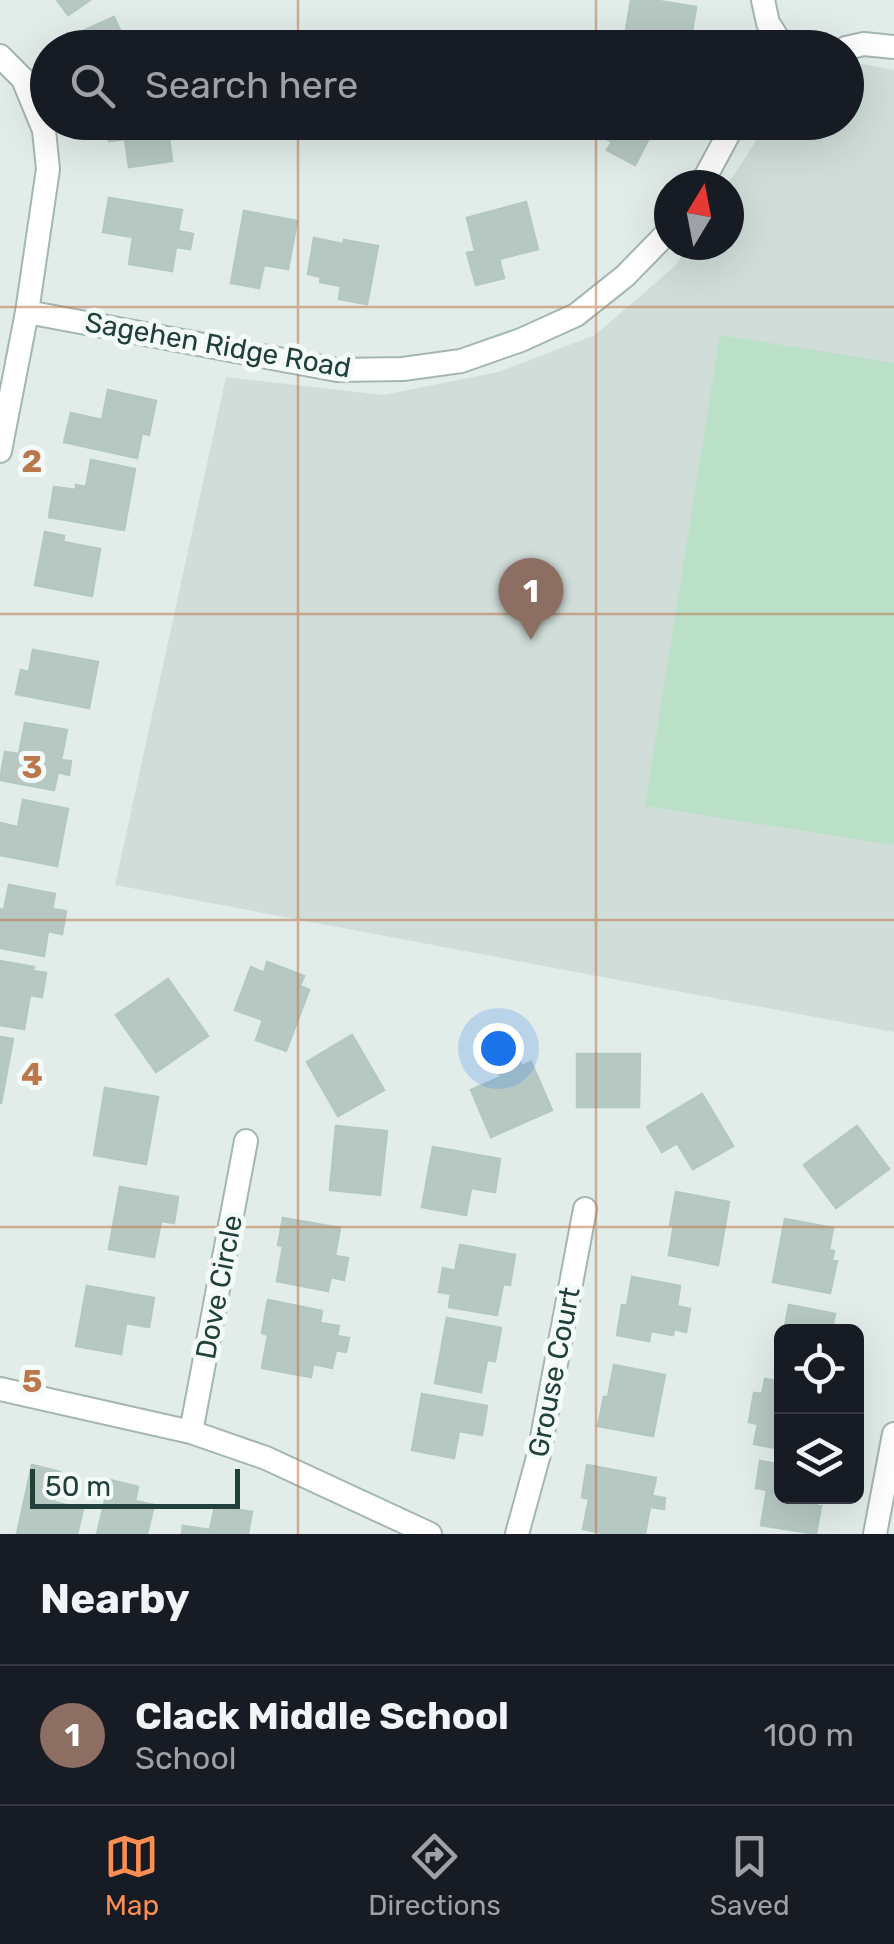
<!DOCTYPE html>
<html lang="en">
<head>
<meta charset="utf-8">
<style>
	body { margin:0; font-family:Rubik,sans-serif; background:#20242c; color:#f1f3f6 }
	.controls { position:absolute; right:30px; bottom:30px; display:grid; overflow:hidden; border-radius:15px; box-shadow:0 10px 40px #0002 }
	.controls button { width:90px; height:90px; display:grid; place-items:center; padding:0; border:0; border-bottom:2px solid #363941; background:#171b24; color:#f1f3f6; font:50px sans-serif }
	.compass { position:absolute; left:654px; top:170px; width:90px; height:90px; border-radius:50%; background:#171b24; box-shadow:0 10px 40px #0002; rotate:10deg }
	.scale { position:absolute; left:30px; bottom:25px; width:210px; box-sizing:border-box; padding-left:10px; border:5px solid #21403b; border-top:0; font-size:28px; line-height:35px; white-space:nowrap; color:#21403b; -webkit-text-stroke:8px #f3faf7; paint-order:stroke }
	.you { position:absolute; left:498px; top:1048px; width:35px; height:35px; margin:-25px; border:8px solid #fff; border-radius:50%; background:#1a73e8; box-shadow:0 0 0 15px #1a73e833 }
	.badge { display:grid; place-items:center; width:65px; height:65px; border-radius:50%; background:#fb8f53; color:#fff; font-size:32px; font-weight:700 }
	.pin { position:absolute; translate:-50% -82px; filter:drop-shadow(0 2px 5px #0008) }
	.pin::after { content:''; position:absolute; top:52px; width:35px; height:30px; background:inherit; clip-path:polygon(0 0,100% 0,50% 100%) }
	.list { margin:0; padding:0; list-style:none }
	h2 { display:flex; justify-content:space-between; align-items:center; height:130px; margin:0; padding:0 40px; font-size:42px }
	h2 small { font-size:32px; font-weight:400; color:#9ea1a6 }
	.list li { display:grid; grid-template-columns:65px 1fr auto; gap:30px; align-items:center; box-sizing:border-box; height:140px; padding:0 40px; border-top:2px solid #363941 }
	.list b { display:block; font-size:38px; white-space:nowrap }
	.list p { margin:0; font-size:32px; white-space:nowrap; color:#9ea1a6 }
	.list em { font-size:32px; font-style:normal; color:#9ea1a6 }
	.icon { flex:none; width:55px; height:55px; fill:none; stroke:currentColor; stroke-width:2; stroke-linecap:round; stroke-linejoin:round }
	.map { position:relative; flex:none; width:894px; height:1534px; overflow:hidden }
	.search { position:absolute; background:#171b24; box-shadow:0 10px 40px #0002; left:30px; right:30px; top:30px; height:110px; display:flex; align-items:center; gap:25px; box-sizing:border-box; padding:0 35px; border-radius:55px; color:#9ea1a6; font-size:38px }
	.sheet { height:270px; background:#171b24 }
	nav { display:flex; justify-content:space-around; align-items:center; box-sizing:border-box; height:140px; border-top:2px solid #363941; background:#171b24; font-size:28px; color:#9ea1a6 }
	nav a { display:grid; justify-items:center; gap:5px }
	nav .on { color:#fb8f53 }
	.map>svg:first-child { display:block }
</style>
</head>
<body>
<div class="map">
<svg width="894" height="1534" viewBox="0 0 894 1534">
	<rect width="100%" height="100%" fill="#e2edea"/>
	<path fill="#d0ddd9" d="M862,64L894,70V1032L115,885L226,377L383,395L498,372L595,335L675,266L689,245H729L727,185L768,123L846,122L847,70Z"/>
	<path fill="#bae0c8" d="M720,335L894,363V845L645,806Z"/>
	<path fill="#b7c8c3" stroke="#b4c8c2" stroke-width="2.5" d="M57,0H90L68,15Z
		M631,0H653L696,7L691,39L686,38L684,48H623Z
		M114,17L128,48H77L72,36Z
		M106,122H167L172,161L129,167L125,139L109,141Z
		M575,122H634L630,130L648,140L635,165L607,150L612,142Z
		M109,198L182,210L178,231L193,234L190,249L176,247L172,271L129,264L133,237L103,232Z
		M526,202L538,249L499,259L504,278L476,285L467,253L475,251L467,218Z
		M244,211L297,221L288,269L264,265L259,288L231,283Z
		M314,238L343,244L344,240L378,246L367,304L339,299L341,286L320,282L321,277L308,274Z
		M108,390L156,401L149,435L142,433L137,458L64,442L71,413L102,420Z
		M91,460L135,469L124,530L49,517L54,487L76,490V485L86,487Z
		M45,532L64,536L63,542L100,549L92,596L35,585Z
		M33,650L98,662L89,708L16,694L21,670L29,672Z
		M25,723L67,730L61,760L71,761L69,775L58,772L54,790L0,780L5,752L19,754Z
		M23,800L68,809L57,866L0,855V823L18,827Z
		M9,885L55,894L52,909L66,911L62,934L48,931L44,956L0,948V909L4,910Z
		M0,961L34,967L33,971L46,973L42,997L30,995L24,1029L0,1025Z
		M267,962L304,976L300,986L309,990L286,1051L256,1040L263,1020L235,1010L251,967L264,973Z
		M168,979L208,1036L156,1072L116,1015Z
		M352,1035L384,1090L338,1116L307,1062Z
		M0,1037L13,1039L1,1103H0Z
		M516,1054L522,1066L531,1062L552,1110L491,1137L471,1090L501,1077L495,1063Z
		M577,1054H640L639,1107H577Z
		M105,1088L158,1097L146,1164L94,1155Z
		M702,1094L733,1146L693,1169L677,1143L662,1152L647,1127Z
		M336,1126L387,1131L380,1195L330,1190Z
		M857,1126L889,1169L836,1208L804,1165Z
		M433,1147L500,1159L495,1192L471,1188L466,1215L422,1207Z
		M120,1187L178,1197L174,1223L161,1221L154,1257L109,1249Z
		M676,1192L729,1202L718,1265L669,1255L674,1225H670Z
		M283,1218L340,1228L335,1256L348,1258L344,1280L331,1277L328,1291L277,1281L283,1246L278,1245Z
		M785,1219L833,1228L829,1250L834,1251L832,1260L837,1261L830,1293L773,1282Z
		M460,1245L515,1255L510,1285L503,1284L497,1315L449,1307L451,1294L439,1292L443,1268L455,1271Z
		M632,1277L680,1286L677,1306L690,1309L686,1332L674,1329L673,1335L651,1331L649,1341L617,1335L622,1305L627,1306Z
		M87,1286L154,1298L149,1327L126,1323L121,1354L76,1346Z
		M268,1300L322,1311L320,1323L339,1326L337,1336L349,1338L346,1352L336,1350L332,1368L313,1364L311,1377L262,1368L268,1335L262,1333Z
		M789,1305L835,1314L831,1332H784Z
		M447,1318L501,1328L495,1361L487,1360L481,1392L435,1383Z
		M614,1365L665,1375L653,1436L598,1426L604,1397H608Z
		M765,1379L782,1382V1449L754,1444L758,1424L749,1422L754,1393L762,1394Z
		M422,1394L487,1406L482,1435L459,1431L454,1458L412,1450Z
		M760,1461L782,1465V1496H818L817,1505L821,1506L816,1534L761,1525L767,1490L756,1488Z
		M32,1465L60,1472L54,1502L83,1509L77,1534H17Z
		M587,1465L656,1478L652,1496L665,1498L664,1509L650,1507L645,1534H607L583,1529L589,1499L582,1497Z
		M110,1480L138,1487L135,1501L154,1505L147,1534H97Z
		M215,1506L252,1512L248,1534H182L183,1526L210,1530Z"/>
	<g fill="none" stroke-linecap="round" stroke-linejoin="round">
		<defs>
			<path id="minor" d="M763,0L768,23L784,48
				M846,48L864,44L894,47
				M0,56L23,79L44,130L48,169L27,312L0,451
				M701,185L735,122
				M27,312L337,370L403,369L461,361L521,340L576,315L625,276L669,231
				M0,1389L191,1432L266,1458L430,1534
				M191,1432L246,1141
				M517,1534L539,1454L585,1209
				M875,1534L894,1434"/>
		</defs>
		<use href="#minor" stroke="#a4b6b2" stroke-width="26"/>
		<use href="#minor" stroke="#fff" stroke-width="22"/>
	</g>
	<path fill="none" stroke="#ba774c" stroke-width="2.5" stroke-opacity="0.55" d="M298,0V48M596,0V48M298,122V1534M596,122V1534M0,307H894M0,614H894M0,920H894M0,1227H894"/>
	<g text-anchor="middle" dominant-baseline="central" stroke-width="10" stroke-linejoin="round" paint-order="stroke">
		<g font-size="28" fill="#21403b" stroke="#f3faf7">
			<text transform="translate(218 345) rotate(10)">Sagehen Ridge Road</text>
			<text transform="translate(219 1287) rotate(-79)">Dove Circle</text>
			<text transform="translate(554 1372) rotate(-79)">Grouse Court</text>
		</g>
	</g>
	<g font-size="32" text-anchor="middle" font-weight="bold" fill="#ba774c" stroke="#f3faf7" stroke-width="10" stroke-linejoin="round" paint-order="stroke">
		<text x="32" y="472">2</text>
		<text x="32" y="778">3</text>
		<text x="32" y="1085">4</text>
		<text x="32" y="1392">5</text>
	</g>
</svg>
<div class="controls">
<button><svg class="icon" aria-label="locate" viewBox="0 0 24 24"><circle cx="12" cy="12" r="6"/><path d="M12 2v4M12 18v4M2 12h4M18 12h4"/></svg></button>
<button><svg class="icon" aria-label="layers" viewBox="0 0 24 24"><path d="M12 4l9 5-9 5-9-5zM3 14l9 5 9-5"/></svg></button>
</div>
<svg class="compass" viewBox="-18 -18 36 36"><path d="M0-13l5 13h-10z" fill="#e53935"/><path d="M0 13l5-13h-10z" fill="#9ea1a6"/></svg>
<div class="scale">50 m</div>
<div class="you"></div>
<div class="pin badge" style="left:531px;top:640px;background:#8d6e63">1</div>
<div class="search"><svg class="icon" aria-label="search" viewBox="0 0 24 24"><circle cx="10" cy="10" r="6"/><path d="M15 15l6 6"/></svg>Search here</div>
</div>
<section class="sheet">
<h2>Nearby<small></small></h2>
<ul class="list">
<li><span class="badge" style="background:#8d6e63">1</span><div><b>Clack Middle School</b><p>School</p></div><em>100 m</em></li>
</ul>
</section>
<nav>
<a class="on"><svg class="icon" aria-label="map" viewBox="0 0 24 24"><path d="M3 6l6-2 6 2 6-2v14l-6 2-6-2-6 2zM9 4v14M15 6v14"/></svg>Map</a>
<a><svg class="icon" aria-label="directions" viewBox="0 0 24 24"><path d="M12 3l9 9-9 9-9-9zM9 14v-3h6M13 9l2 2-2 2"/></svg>Directions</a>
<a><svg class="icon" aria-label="saved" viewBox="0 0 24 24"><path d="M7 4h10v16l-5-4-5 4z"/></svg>Saved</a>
</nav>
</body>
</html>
